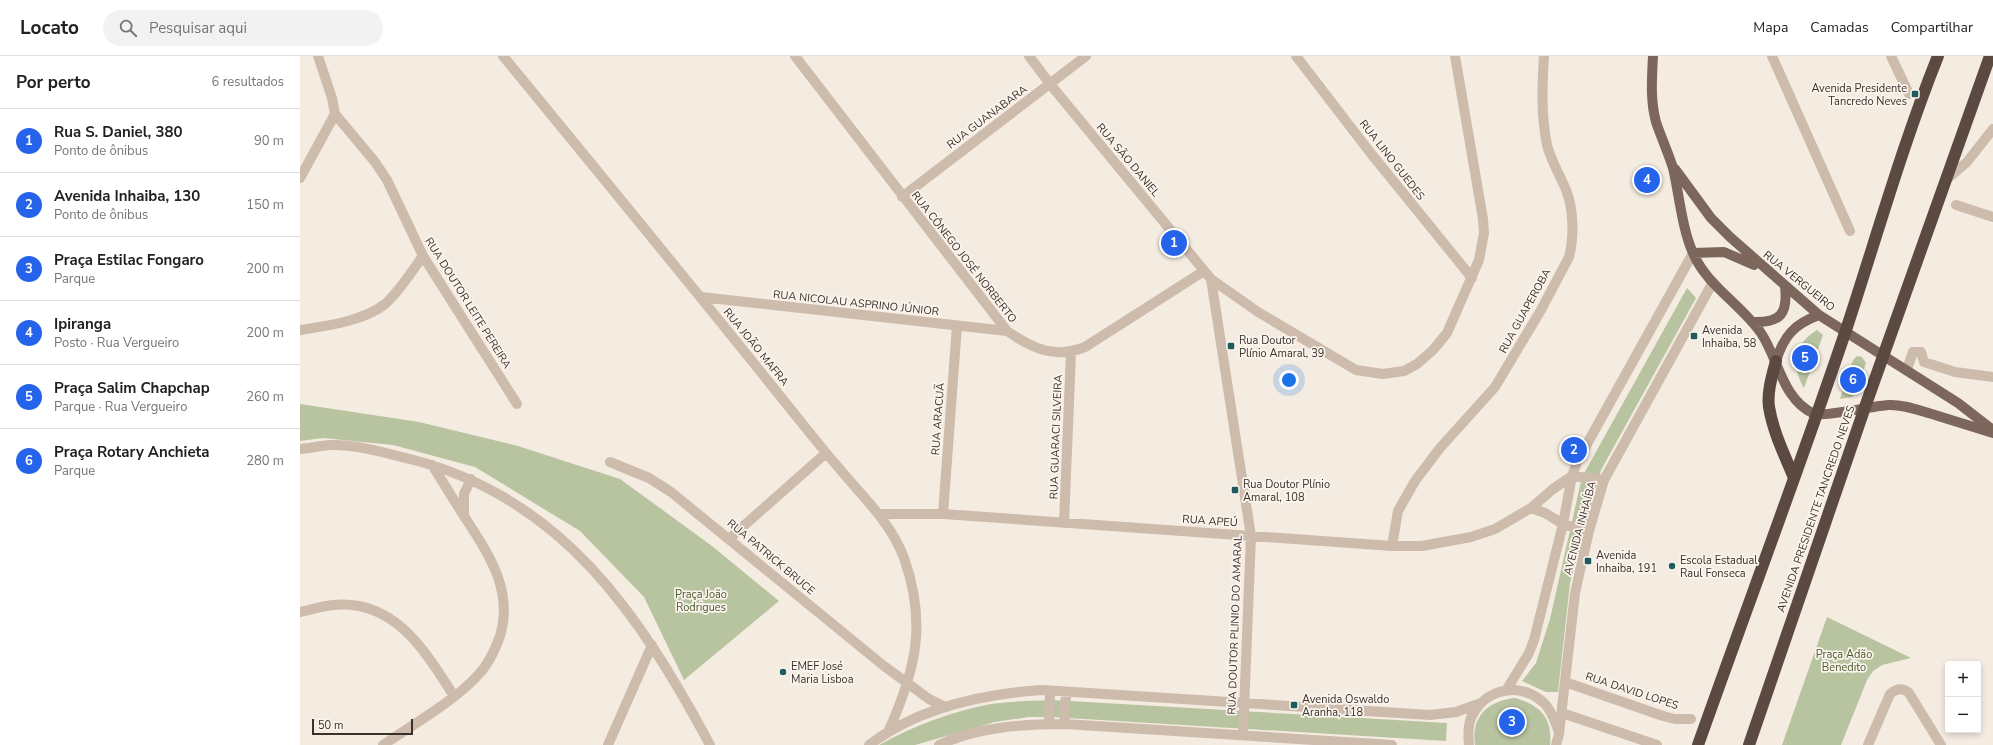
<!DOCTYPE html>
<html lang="pt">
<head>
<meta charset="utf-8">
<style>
	body { margin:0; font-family:"Nunito Sans",sans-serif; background:#f2f2f2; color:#202124 }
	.controls { position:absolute; right:12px; bottom:12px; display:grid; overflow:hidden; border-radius:4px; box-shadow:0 2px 6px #0003 }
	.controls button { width:36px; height:36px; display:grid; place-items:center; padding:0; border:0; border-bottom:1px solid #e0e0e0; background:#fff; color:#202124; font:20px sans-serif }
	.scale { position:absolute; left:12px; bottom:10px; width:101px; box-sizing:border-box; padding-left:4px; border:2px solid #3b302b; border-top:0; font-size:11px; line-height:14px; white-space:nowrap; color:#3b302b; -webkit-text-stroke:3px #fbf5ee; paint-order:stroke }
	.you { position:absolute; left:989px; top:324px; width:14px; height:14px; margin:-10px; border:3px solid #fff; border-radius:50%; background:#1a73e8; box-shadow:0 0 0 6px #1a73e833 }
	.badge { display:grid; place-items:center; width:26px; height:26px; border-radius:50%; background:#2563eb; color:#fff; font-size:13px; font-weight:700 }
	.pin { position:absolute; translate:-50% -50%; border:2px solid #fff; box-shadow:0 1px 4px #0006 }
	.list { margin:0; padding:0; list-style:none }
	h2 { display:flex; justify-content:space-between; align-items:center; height:52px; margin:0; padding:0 16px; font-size:17px }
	h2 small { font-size:13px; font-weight:400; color:#757577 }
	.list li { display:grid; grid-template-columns:26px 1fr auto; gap:12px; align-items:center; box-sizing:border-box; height:64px; padding:0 16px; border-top:1px solid #e0e0e0 }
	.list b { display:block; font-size:15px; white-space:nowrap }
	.list p { margin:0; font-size:13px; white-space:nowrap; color:#757577 }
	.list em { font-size:13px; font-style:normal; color:#757577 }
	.icon { flex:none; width:22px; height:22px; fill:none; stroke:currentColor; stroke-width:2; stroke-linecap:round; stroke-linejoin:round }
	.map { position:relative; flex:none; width:1693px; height:689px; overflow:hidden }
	header { display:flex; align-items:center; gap:24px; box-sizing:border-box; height:56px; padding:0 20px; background:#fff; border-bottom:1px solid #e0e0e0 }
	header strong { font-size:19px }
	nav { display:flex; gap:22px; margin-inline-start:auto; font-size:14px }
	.search { width:280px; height:36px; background:#f2f2f2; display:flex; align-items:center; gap:10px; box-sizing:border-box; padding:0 14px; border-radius:22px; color:#757577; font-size:15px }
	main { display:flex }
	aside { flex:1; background:#fff }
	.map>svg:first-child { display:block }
</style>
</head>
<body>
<header>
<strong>Locato</strong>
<div class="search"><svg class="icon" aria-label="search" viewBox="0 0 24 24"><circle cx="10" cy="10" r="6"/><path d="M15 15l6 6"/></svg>Pesquisar aqui</div>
<nav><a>Mapa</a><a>Camadas</a><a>Compartilhar</a></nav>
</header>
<main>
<aside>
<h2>Por perto<small>6 resultados</small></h2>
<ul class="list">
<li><span class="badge">1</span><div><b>Rua S. Daniel, 380</b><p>Ponto de ônibus</p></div><em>90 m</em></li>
<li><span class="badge">2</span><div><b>Avenida Inhaiba, 130</b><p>Ponto de ônibus</p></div><em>150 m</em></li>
<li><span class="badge">3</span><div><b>Praça Estilac Fongaro</b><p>Parque</p></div><em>200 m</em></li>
<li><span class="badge">4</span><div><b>Ipiranga</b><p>Posto · Rua Vergueiro</p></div><em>200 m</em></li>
<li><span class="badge">5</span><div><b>Praça Salim Chapchap</b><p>Parque · Rua Vergueiro</p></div><em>260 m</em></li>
<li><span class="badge">6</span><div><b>Praça Rotary Anchieta</b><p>Parque</p></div><em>280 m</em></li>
</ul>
</aside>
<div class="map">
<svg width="1693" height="689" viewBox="0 0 1693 689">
	<rect width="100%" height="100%" fill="#f4ebe1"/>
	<path fill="#b8c4a0" d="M1387,232L1396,242L1301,414L1270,527L1258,636H1246L1222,625L1236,607L1250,563L1282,421Z
		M1517,274L1523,279L1504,332C1491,311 1494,287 1517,274Z
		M1557,300L1562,301L1566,307L1555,338L1552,341L1540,343L1553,304Z
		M0,348L119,366L218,390L320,423L412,490L479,545L384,624L344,541L280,475L175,411L93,389L23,382L0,385Z
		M1527,561L1611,602L1582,609L1573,615L1567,624L1541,689H1482Z
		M1215,642C1240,649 1253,662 1250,689H1175C1171,660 1188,645 1215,642Z
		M753,644L1147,667L1146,685L752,661H729L695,666L615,689H579C613,670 653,655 691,648C711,645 733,645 753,644Z"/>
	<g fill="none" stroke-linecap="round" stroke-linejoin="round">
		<path stroke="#cdbbac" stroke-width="10" d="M203,0C304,123 406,247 505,371C520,390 535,408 550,425C571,449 593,472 604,502C627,567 616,613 589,674
			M495,0L707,275C733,293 755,303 785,291L904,215
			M729,0L750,28L911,223L958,256L1056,314L1083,318L1104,315L1117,308L1133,294L1147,277L1179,204L1184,177L1183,163L1155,0
			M996,0L1069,95L1172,222
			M1472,0L1550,175
			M1591,0L1609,38
			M35,58L75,106L87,124L123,200L217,348
			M0,122L35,58L32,42L18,0
			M1646,124L1667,106L1693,73
			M602,141L786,0
			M1656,149L1693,161
			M911,223L951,480L943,679
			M401,241L707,275
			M0,274C26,270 64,265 85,248C100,235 111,216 123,200
			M1607,313L1613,296H1621L1624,306L1655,316L1693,321
			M0,393C10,392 20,390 30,389C57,388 84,397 110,403C262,441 340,559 410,689
			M310,406L349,422L371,436L584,610L629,643L645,651
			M1231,452L1245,457L1263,468L1289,475
			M580,458H643L1092,490H1122L1171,481L1195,473L1231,452L1253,433L1272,420L1304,424
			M643,458L657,270
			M164,459V438L171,423
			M764,467L771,297
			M430,482L526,397
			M1092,490L1098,455L1115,425L1140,392L1195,331L1241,254L1269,201C1274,182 1274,153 1266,134C1260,119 1251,105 1247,89C1241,59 1242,30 1244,0
			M0,556C11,554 22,550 33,549C95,543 125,595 154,640
			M1265,626L1363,660L1375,663H1391
			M1207,633L1229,597L1234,584L1263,468L1272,420L1277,406L1393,197
			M1262,657L1357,689
			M749,668L750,635
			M765,668L764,652L767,636
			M83,689C112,669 156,644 178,619C189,608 195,594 200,580C214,534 188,497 164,460C153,443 143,426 132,409
			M308,689L352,589
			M569,689C618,652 682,638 742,634L1130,659L1156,656L1181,647
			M639,689C677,671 724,668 765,668L1092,689
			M1169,689C1168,680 1168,670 1171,662C1185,631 1222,625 1245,648C1252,655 1255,667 1259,676
			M1256,689L1259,678L1275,537L1289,475L1304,424L1413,226
			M1568,689L1590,638C1596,633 1602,631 1609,637L1641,689"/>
		<path stroke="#7d675c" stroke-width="10" d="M1353,0C1352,22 1350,44 1356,66C1361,81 1368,96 1373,112C1379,137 1382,173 1393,197C1407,230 1441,248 1461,277C1479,304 1482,343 1514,358C1520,361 1575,350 1588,349C1604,348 1620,355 1635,359C1654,365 1674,371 1693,377
			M1375,113L1411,162L1430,181L1519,259L1658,347L1693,374
			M1393,197L1424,196L1454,209
			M1452,266C1481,267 1488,258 1485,230
			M1476,305C1484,280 1494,268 1519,259"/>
		<path stroke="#5c4a42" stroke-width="12" d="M1476,305C1472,320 1467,336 1469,351C1473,376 1485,400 1494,422
			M1398,689C1447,551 1499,413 1546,274C1576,183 1602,90 1638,0
			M1449,689L1565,351L1690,0"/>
	</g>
	<g fill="#1f5a5e" stroke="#fbf5ee" stroke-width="1.5">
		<rect x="1611" y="34" width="8" height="8" rx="2"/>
		<rect x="1390" y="276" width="8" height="8" rx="2"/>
		<rect x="927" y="286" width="8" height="8" rx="2"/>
		<rect x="931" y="430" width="8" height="8" rx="2"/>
		<rect x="1284" y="501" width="8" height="8" rx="2"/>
		<circle cx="1372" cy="510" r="4"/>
		<circle cx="483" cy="616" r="4"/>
		<rect x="990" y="645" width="8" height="8" rx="2"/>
	</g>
	<g text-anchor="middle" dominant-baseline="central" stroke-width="3.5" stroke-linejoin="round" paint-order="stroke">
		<g font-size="11" fill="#3b302b" stroke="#fbf5ee" text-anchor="start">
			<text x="1607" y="32" text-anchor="end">Avenida Presidente<tspan x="1607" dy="13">Tancredo Neves</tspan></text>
			<text x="1402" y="274">Avenida<tspan x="1402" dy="13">Inhaiba, 58</tspan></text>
			<text x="939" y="284">Rua Doutor<tspan x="939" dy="13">Plínio Amaral, 39</tspan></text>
			<text x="943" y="428">Rua Doutor Plínio<tspan x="943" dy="13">Amaral, 108</tspan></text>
			<text x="1296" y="499">Avenida<tspan x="1296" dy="13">Inhaiba, 191</tspan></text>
			<text x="1380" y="504">Escola Estadual<tspan x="1380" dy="13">Raul Fonseca</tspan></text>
			<text x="491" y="610">EMEF José<tspan x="491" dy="13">Maria Lisboa</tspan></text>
			<text x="1002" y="643">Avenida Oswaldo<tspan x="1002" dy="13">Aranha, 118</tspan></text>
		</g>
		<g font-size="11" fill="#3b302b" stroke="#fbf5ee">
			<text transform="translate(687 61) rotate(-37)">RUA GUANABARA</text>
			<text transform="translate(828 104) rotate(50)">RUA SÃO DANIEL</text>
			<text transform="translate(1092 104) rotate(52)">RUA LINO GUEDES</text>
			<text transform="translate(664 201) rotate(52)">RUA CÔNEGO JOSÉ NORBERTO</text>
			<text transform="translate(1499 225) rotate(39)">RUA VERGUEIRO</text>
			<text transform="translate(168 247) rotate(58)">RUA DOUTOR LEITE PEREIRA</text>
			<text transform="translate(556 247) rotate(6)">RUA NICOLAU ASPRINO JÚNIOR</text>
			<text transform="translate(1225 255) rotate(-61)">RUA GUAPEROBA</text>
			<text transform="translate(456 291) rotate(51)">RUA JOÃO MAFRA</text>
			<text transform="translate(638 363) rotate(-86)">RUA ARACUÃ</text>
			<text transform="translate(756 381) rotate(-88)">RUA GUARACI SILVEIRA</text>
			<text transform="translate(1516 453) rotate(-71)">AVENIDA PRESIDENTE TANCREDO NEVES</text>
			<text transform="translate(910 465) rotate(4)">RUA APEÚ</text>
			<text transform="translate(1280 472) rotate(-75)">AVENIDA INHAÍBA</text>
			<text transform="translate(471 501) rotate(40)">RUA PATRICK BRUCE</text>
			<text transform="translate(935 569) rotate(-88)">RUA DOUTOR PLINIO DO AMARAL</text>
			<text transform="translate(1332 635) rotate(18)">RUA DAVID LOPES</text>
		</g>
		<g font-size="11" fill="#4a5a2e" stroke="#fbf5ee">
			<text x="401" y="538">Praça João<tspan x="401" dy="13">Rodrigues</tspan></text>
			<text x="1544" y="598">Praça Adão<tspan x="1544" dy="13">Benedito</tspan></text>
		</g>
	</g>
</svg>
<div class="controls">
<button>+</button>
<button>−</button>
</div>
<div class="scale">50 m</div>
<div class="you"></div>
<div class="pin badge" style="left:874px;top:187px">1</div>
<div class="pin badge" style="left:1274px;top:394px">2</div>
<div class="pin badge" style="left:1212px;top:666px">3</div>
<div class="pin badge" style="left:1347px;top:124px">4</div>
<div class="pin badge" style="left:1505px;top:302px">5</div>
<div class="pin badge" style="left:1553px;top:324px">6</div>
</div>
</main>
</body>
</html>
